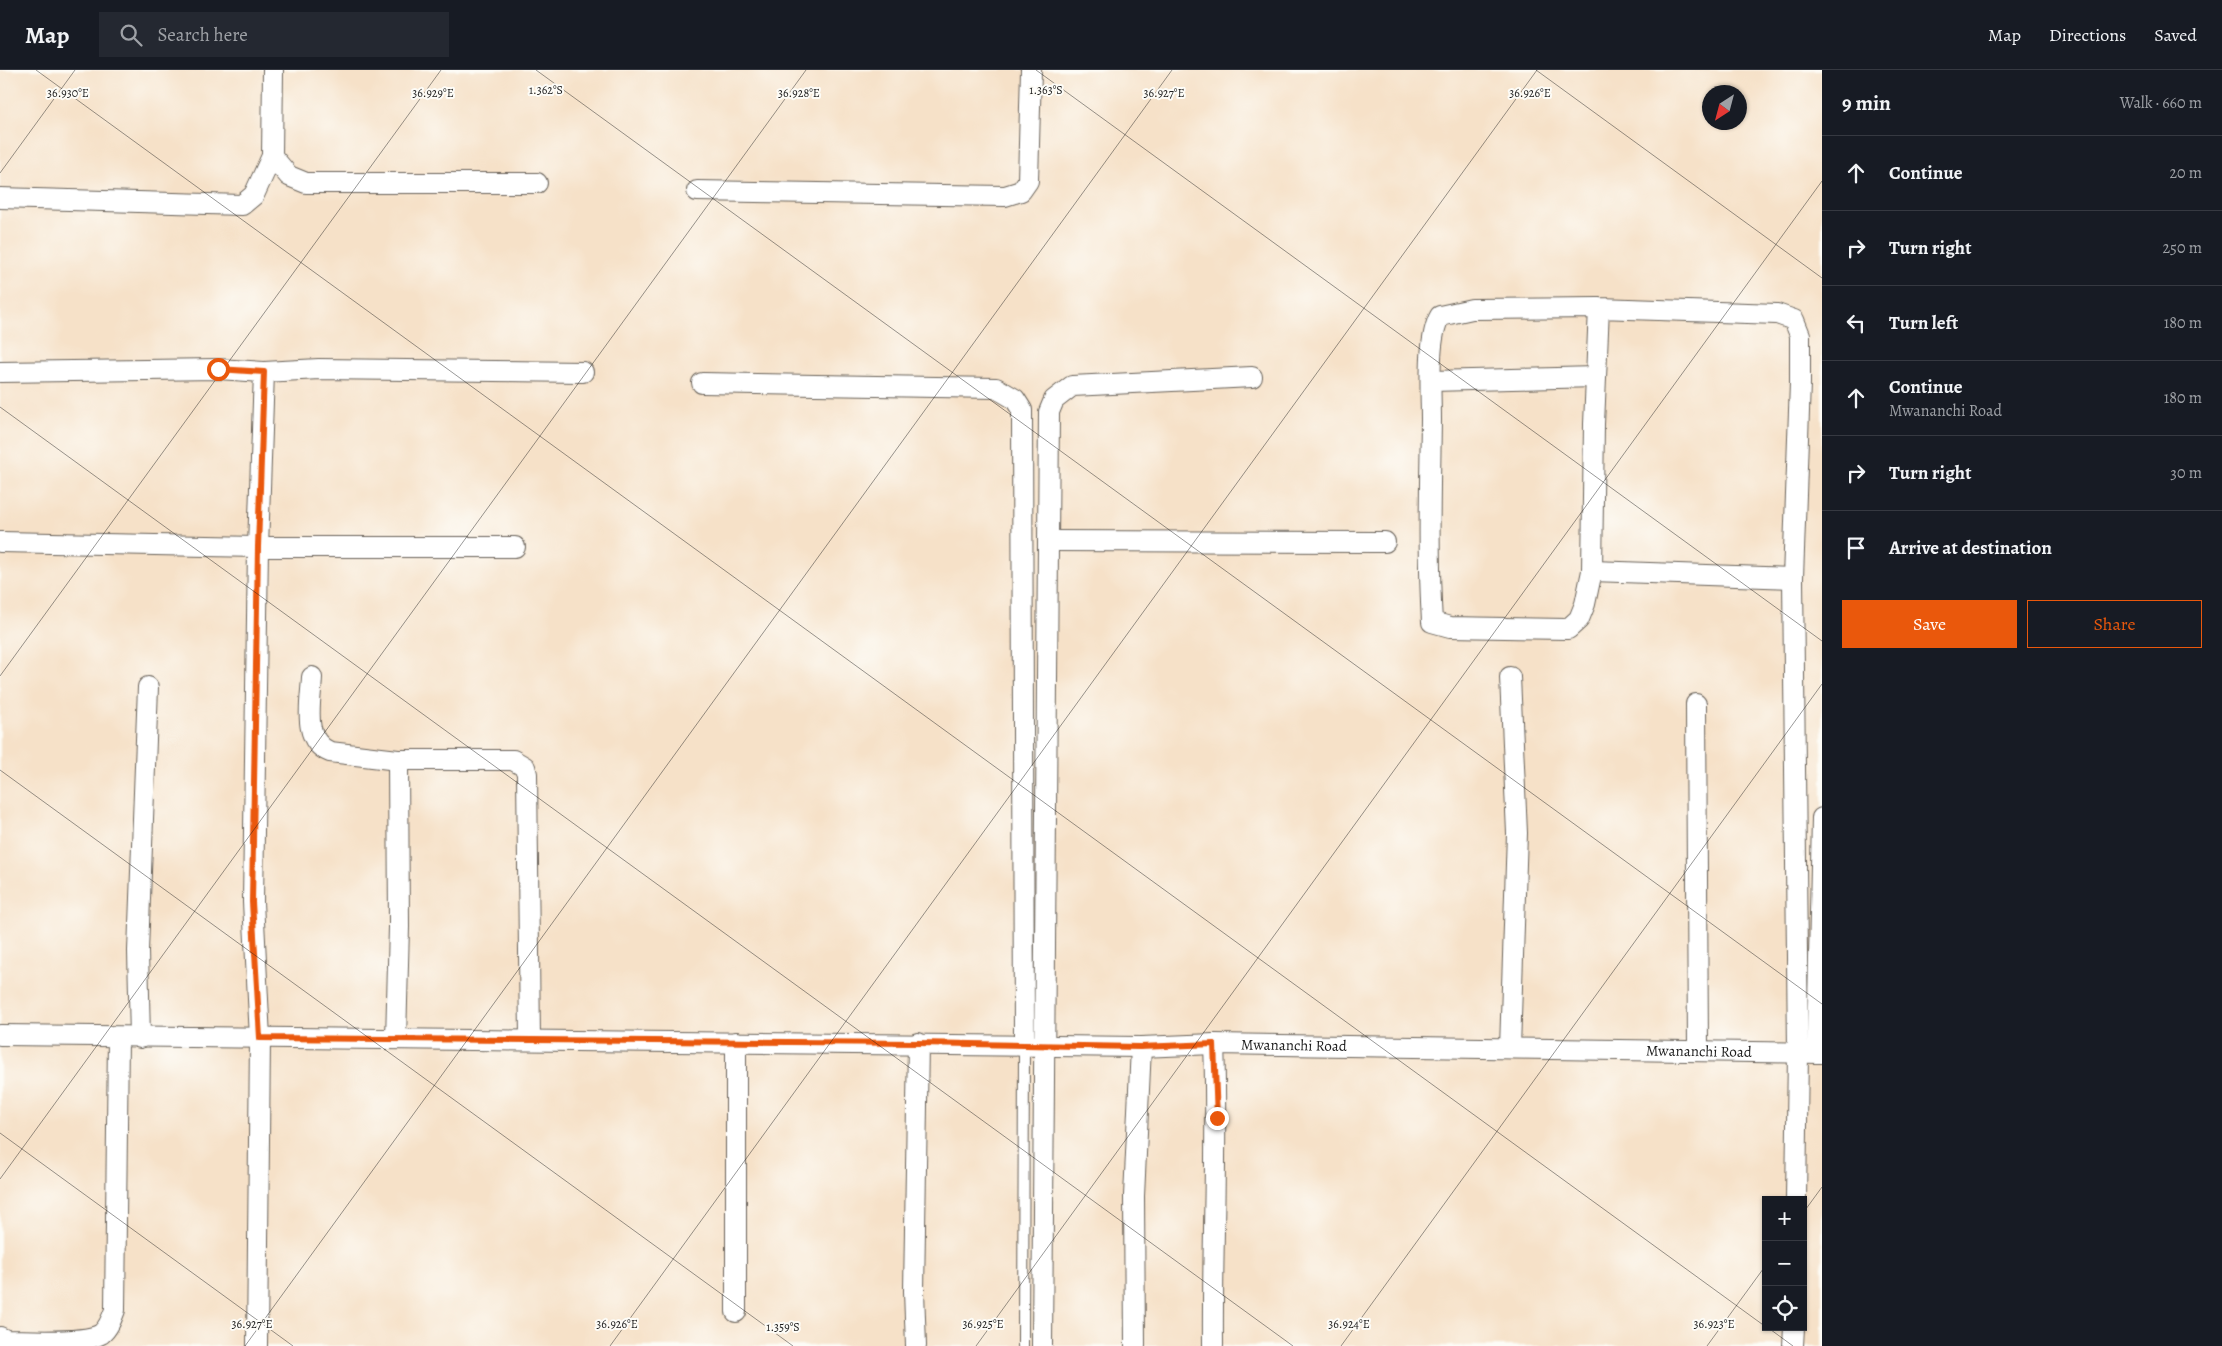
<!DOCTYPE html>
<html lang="en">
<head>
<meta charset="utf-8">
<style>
	body { margin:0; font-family:Alegreya,serif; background:#242831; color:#f1f3f6 }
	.controls { position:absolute; right:15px; bottom:15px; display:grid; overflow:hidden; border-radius:0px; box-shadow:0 1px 4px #0004 }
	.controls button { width:45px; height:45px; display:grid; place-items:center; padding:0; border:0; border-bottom:1px solid #363941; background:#171b24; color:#f1f3f6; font:25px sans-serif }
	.compass { position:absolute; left:1702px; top:15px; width:45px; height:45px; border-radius:50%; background:#171b24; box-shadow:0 1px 4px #0004; rotate:216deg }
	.stop { position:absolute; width:15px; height:15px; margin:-11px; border:4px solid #ea580c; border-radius:50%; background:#fff }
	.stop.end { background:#ea580c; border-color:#fff; box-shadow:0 1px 5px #0008 }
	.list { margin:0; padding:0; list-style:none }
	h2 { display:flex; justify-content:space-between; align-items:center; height:65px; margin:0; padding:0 20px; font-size:21px }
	h2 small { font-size:16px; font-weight:400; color:#9ea1a6 }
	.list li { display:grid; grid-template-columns:32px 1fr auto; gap:15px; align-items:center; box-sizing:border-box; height:75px; padding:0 20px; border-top:1px solid #363941 }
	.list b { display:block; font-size:19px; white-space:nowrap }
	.list p { margin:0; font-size:16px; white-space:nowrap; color:#9ea1a6 }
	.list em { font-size:16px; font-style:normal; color:#9ea1a6 }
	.actions { display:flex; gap:10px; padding:15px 20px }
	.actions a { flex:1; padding:11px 0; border:1px solid #ea580c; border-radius:0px; text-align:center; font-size:18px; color:#ea580c }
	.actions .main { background:#ea580c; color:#fff }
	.icon { flex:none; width:28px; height:28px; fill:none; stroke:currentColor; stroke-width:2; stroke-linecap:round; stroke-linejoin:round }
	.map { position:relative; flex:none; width:1822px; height:1276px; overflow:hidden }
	header { display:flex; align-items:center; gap:30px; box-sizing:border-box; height:70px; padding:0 25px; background:#171b24; border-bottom:1px solid #363941 }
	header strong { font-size:24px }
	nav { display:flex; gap:28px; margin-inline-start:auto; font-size:18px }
	.search { width:350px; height:45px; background:#242831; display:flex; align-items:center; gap:12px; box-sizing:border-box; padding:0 18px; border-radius:0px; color:#9ea1a6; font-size:19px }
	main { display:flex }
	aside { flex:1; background:#171b24 }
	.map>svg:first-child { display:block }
</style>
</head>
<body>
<header>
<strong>Map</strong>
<div class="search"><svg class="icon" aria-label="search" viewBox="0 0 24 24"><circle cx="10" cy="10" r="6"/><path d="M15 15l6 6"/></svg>Search here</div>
<nav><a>Map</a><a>Directions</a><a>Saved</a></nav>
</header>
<main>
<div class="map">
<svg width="1822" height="1276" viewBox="0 0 1822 1276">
	<rect width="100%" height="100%" fill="#fdfcf7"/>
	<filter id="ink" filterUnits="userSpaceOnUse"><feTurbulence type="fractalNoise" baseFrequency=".02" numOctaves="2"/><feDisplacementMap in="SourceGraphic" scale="10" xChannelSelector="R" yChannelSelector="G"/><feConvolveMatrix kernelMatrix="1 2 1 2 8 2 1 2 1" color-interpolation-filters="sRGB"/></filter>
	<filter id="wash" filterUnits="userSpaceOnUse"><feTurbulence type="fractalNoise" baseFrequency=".0096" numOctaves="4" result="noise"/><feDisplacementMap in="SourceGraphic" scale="20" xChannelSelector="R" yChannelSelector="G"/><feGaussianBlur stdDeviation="1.12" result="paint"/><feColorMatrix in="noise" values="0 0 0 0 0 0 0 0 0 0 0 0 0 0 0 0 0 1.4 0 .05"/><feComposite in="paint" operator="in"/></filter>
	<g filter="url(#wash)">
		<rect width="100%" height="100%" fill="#f6e1c8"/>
	</g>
	<g filter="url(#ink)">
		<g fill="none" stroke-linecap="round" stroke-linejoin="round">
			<defs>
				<path id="lane" d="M1023,1276L1024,974"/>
				<g id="street">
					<path d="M273,0L272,86L289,106L306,113H537"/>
					<path d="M697,121L1005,126L1021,121L1028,111L1031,0"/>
					<path d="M0,128L242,135L254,125L272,86"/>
					<path d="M1599,238L1594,354L1592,501L1585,534L1579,549L1568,559L1450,557L1432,552C1428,485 1430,418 1431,350C1431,323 1427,268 1440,246L1472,239L1599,238L1777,244L1794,250L1800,265V313L1793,508L1798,982L1796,1130"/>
					<path d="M0,302L218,299L264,302L258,477L253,832L260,968L257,1276"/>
					<path d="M264,302L319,299L583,302"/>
					<path d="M1431,311L1596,307"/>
					<path d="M702,313L996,318L1015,329L1022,340L1024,974"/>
					<path d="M1048,471L1385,472"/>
					<path d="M0,472L258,477H515"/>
					<path d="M1592,501L1793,508"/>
					<path d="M312,607C311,633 301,670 330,682L398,690H513L525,697L527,704L530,970"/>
					<path d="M1696,634L1698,981"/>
					<path id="s1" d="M0,965L1141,977L1214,974L1822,983"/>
					<path d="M140,968L138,881L148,617"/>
					<path d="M396,969L399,857L398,690"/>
					<path d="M736,972V1242"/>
					<path d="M1510,978L1517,763L1510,607"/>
					<path d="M1817,983L1822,748"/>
					<path d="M0,1267L6,1270C27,1270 84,1274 101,1264C108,1259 112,1248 115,1240L118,967"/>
					<path d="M916,1276L914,1221L918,973"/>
					<path d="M1042,1276L1049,342L1054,330L1072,316L1252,307"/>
					<path d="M1135,1276L1134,1126L1141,977"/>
					<path d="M1213,1276C1212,1175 1218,1075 1214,974"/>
					<path d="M1793,1276L1794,1257"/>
				</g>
			</defs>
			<use href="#lane" stroke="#686158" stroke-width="12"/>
			<use href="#street" stroke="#686158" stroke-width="22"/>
			<use href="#lane" stroke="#fff" stroke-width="10"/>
			<use href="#street" stroke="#fff" stroke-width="20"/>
		</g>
	</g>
	<g fill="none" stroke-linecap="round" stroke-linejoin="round" filter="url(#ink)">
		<path stroke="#ea580c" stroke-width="6" d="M218,299L264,302L258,477L252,832L260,968L918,973L1140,977L1214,974L1217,1048"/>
	</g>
	<path fill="none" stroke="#1c1c1c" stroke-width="1" stroke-opacity="0.45" d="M36,0L1766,1257M536,0L1822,934M1036,0L1822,571M1536,0L1822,208M0,103L75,0M0,337L1293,1276M0,606L441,0M0,700L793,1276M0,1063L293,1276M0,1109L806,0M1803,1143L1822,1117M1767,1257L1793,1276M245,1276L1172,0M610,1276L1537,0M976,1276L1822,111M1341,1276L1822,614M1707,1276L1766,1195"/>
	<g text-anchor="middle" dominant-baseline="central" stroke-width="4" stroke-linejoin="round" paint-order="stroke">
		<g font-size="15" fill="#1c1c1c" stroke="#fdfcf7">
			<text stroke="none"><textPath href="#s1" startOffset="1294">Mwananchi Road</textPath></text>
			<text stroke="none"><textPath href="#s1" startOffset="1699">Mwananchi Road</textPath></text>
		</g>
	</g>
	<g font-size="12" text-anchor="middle" fill="#1c1c1c" stroke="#fdfcf7" stroke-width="4" stroke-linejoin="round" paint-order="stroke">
		<text x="546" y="24">1.362°S</text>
		<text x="1046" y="24">1.363°S</text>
		<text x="433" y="27">36.929°E</text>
		<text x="1164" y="27">36.927°E</text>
		<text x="1530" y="27">36.926°E</text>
		<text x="68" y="27">36.930°E</text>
		<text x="799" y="27">36.928°E</text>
		<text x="252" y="1258">36.927°E</text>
		<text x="617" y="1258">36.926°E</text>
		<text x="983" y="1258">36.925°E</text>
		<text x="1349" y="1258">36.924°E</text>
		<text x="1714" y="1258">36.923°E</text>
		<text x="783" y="1261">1.359°S</text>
	</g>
</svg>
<div class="controls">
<button>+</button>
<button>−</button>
<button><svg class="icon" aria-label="locate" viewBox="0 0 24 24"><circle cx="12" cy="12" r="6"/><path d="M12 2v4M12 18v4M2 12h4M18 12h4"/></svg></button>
</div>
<svg class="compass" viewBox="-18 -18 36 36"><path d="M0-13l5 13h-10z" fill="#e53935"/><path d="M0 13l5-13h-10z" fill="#9ea1a6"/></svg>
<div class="stop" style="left:218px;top:299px"></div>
<div class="stop end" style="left:1217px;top:1048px"></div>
</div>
<aside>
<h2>9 min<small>Walk · 660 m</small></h2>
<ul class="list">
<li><svg class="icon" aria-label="ahead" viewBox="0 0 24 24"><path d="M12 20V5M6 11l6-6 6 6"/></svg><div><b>Continue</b></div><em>20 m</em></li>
<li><svg class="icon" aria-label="right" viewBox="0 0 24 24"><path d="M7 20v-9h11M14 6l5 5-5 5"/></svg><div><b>Turn right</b></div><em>250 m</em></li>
<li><svg class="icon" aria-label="left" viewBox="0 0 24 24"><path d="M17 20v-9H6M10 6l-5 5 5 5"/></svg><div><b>Turn left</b></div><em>180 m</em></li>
<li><svg class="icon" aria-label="ahead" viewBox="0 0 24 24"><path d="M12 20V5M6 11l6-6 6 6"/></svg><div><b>Continue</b><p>Mwananchi Road</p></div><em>180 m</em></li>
<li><svg class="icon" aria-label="right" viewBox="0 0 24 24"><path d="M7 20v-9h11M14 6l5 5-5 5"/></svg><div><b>Turn right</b></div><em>30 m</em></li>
<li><svg class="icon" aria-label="arrive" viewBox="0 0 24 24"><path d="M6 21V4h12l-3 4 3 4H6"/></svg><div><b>Arrive at destination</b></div></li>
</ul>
<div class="actions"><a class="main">Save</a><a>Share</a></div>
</aside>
</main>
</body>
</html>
